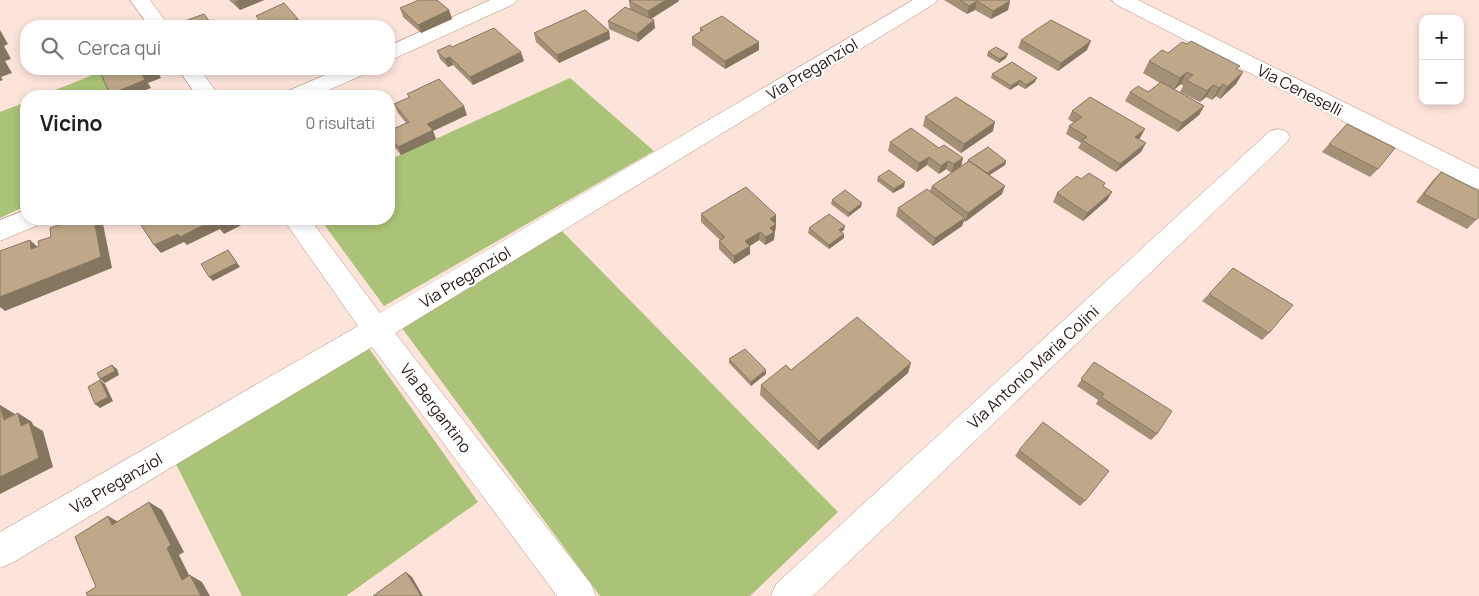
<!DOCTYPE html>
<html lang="it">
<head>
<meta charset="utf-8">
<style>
	body { margin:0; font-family:Manrope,sans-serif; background:#f6f6f6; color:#202124 }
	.controls { position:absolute; right:15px; top:15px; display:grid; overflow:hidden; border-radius:10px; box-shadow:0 2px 8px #0003 }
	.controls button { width:45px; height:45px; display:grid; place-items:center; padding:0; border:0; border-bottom:1px solid #e0e0e0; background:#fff; color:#202124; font:25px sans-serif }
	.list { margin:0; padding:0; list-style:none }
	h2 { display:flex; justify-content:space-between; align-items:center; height:65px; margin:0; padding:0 20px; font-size:21px }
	h2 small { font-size:16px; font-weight:400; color:#757577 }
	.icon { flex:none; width:28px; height:28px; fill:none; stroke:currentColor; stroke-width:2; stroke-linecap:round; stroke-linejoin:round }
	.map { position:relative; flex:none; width:1479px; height:596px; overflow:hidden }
	.search { position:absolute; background:#fff; box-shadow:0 2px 8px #0003; left:20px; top:20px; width:375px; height:55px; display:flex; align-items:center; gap:12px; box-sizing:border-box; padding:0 18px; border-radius:20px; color:#757577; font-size:19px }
	.panel { position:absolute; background:#fff; box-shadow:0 2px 8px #0003; left:20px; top:90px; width:375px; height:135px; border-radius:20px }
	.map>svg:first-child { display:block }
</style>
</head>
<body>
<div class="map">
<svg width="1479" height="596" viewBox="0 0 1479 596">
	<rect width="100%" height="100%" fill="#fce4da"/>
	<path fill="#abc378" d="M103,71L114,96H40Z
		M570,78L654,151L384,306L320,219H389V160Z
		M26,102V206L0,218V112Z
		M561,230L838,512L750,596H600L399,324Z
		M368,347L478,502L346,596H242L175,462Z"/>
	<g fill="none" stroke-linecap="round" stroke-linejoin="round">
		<defs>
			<path id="street" d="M130,0H150L169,26H149Z
				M490,0H517L514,4L389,61V46Z
				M913,0H937L934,4L395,333L591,584L596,596H557L372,347L12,563L0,568V532L358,326L283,219H310L380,313Z
				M1112,0H1138L1479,169V189L1470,186L1115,4Z
				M178,69H200L219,96H197Z
				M339,69H368L365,74L315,96H285L288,91Z
				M1278,129L1286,131L1290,137L1286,143L813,596H771L776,584L1270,131Z
				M26,210V219H40L36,226L0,241V220Z"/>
		</defs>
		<use href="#street" stroke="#b4907f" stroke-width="1"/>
		<use href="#street" fill="#fff" fill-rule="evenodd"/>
	</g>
	<path fill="#a39076" d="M229,0H264L240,10Z
		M631,0H679V1L651,19L655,28L638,42L609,29L608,21L630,9L629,1Z
		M944,0H1008L1010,1L1008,10L991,19L975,10L967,14Z
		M400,8L449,10L452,19L421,33L403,17Z
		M256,16L302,26H262Z
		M700,28L759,42V50L725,69L692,45V37L700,32Z
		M609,31L610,39L559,63L536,42L534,33Z
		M1021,40L1087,50L1058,71L1018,48Z
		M452,47L524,61L473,85L453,65L448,67L440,59L437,51Z
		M988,52L1006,58L999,63L987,56Z
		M1168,53L1238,70L1243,72L1236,84L1220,99L1216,96L1212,100L1206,97L1200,102L1180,92L1183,86L1181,84L1174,89L1204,106L1199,115L1178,132L1125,101L1130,92H1148L1160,83L1143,73L1149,61Z
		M992,74L1035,82L1025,89L1018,85L1010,90L991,78Z
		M407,94L467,115L433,131L436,139L401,155L390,141L389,138V131L406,123L398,113L394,104L409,98Z
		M1072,111L1140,138L1139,139L1141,152L1116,172L1078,148L1081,143L1066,134L1069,126L1074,123L1068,119Z
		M925,117L993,131L961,153L923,126Z
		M890,142L939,148L963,158L961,166L951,173L946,169L939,174L927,165L917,172L888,151Z
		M1329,144L1378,169L1370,177L1322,152Z
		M968,160L1006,161L1005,165L989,175L1002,194L965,222L964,220L962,226L933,246L896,216L898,208L930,191L932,186L967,162Z
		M1441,172L1476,220L1467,229L1416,202L1433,180Z
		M878,177L904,187L893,193L877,181Z
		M1081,179L1112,192L1107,200L1083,221L1053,202L1057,193Z
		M832,200L861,207L848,217L831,204Z
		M701,214L776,223H775L776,224L775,232L774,233V240L765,245L759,240L750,246V254L734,264L719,249V241L720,240L701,222Z
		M809,228L844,230L841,232L844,238L829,249L808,233Z
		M1209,294L1269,333L1262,340L1202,301Z
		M729,359L766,374L751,386L729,363Z
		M1094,362L1157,434L1151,440L1096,404L1098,400L1077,386Z
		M908,373L818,450L760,395L761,385Z
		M1019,450L1085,501L1080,506L1015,456Z"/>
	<path fill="#857660" d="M239,0H264L240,10L235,2Z
		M666,0H679V1L649,20L648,11Z
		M977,1L975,10L967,14L969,6Z
		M1010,1L1008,10L991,19L993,11Z
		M449,10L452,19L421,33L418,25Z
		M298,19L302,26H281Z
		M654,20L655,28L638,42L637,34Z
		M210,22L213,26H199Z
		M0,30L8,44L4,46L11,59L5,61L12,73L1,77L3,80L0,81Z
		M609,31L610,39L559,63L557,55Z
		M1091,41L1087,50L1058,71L1061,63Z
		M759,42V50L725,69V61Z
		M521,52L524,61L473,85L470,77Z
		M1008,54L1006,58L999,63L1000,59Z
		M450,57L453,65L448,67L445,59Z
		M155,69H156L161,78L148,83L151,88L131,96H112L110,94L142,74Z
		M1187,72L1181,84L1174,90L1180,78Z
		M1243,72L1236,84L1220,99L1227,87Z
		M1037,78L1035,82L1025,89L1026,85Z
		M1020,80L1018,85L1010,90L1011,86Z
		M1223,84L1216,96L1212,100L1219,88Z
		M1213,85L1206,97L1200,102L1207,91Z
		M464,106L467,115L433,131L436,139L401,155L398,147L427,124Z
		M1204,106L1199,115L1178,132L1182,123Z
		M995,122L993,131L961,153L964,144Z
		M1145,129L1140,138L1131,145L1135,137Z
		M1146,143L1141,152L1116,172L1120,164Z
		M389,148L391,154L389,155Z
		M929,157L927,165L917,172L919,163Z
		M963,158L961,166L951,173L954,164Z
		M948,161L946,169L939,174L941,166Z
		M1006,161L1005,165L985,178L987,174Z
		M905,182L904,187L893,193L894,189Z
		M1005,186L1002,194L965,222L968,213Z
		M1112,192L1107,200L1083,221L1087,213Z
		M862,203L861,207L848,217L849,213Z
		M776,215V223L769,227L770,219Z
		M965,218L962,226L933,246L935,238Z
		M94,219H98L103,224L112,268L5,311L0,307V297Z
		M231,219H253L224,234L220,229L187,245L184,242L161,253L154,245L178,234L214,220Z
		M776,224L774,240L765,245L766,237L770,228Z
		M845,226L844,230L838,234L839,230Z
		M760,232L759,240L745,249V241Z
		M844,234V238L829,249V245Z
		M30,240L42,251L31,249Z
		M750,246V254L734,264V256Z
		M228,250L240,267L213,281L209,277Z
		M911,363L908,373L818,450L819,441Z
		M112,365L117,369L119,375L105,383L100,379Z
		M766,370V374L751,386V382Z
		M100,380L105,384L113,401L100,408L95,404Z
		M0,405L15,414L4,420Z
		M18,413L32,422L33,425L43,431L53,467L0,494V477L21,426Z
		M149,502L162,510L184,552L179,555L195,587L182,580L167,548Z
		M108,516L122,524L112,525Z
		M406,572L412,577L423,596H421Z
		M190,575L202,582L210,596H201Z"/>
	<path fill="#bea889" stroke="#857660" d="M419,0H437L449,10L418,25L400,8Z
		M631,0H666L648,11L629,1Z
		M960,0H1008L1010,1L993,11L977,1L969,6Z
		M284,3L298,19L281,26H264L256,16Z
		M625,7L654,20L637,34L608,21Z
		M585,10L609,31L557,55L534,33Z
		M204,14L210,22L199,26H185L182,22Z
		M722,16L759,42L725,61L692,37L703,30L700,28Z
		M1051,20L1091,41L1061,63L1021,40Z
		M494,28L521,52L470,77L450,57L445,59L437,51L450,45L452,47Z
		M1191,41L1240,66L1236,69L1243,72L1227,87L1223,84L1219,88L1213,85L1207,91L1186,80L1193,75L1187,72L1180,78L1149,61L1162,50L1168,53L1182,42L1187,44Z
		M996,47L1008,54L1000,59L988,52Z
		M1012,62L1037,78L1026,85L1020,80L1011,86L992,74Z
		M110,69H155L142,74L145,80L110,94L100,72Z
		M439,79L464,106L427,124L433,130L398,147L389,136V131L409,122L394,104L410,97L407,94Z
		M1161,82L1204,106L1182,123L1130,92L1138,86L1148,92Z
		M956,97L995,122L964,144L925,117Z
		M1090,97L1145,129L1135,137L1146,143L1120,164L1082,140L1087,137L1069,126L1082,117L1072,111Z
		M1347,124L1395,148L1378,169L1329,144Z
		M911,128L939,148L944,145L963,158L954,164L948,161L941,166L929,157L919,163L890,142Z
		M988,147L1006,161L987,173L968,160Z
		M969,161L1005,186L968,213L932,186Z
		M889,170L905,182L894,189L878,177Z
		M1441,172L1479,191V217L1476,220L1424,194Z
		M1089,173L1105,183L1103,186L1112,192L1087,213L1057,193L1077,176L1081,179Z
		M746,187L776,215L770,219L776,224L770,228L774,232L766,237L760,232L745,241L750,246L734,256L719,241L725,237L701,214Z
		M927,189L965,218L935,238L898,208Z
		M845,190L862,203L849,213L832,200Z
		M829,214L845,226L839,230L844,234L829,245L809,228Z
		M76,219H94L101,257L0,297V251L30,240L31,249L39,246L38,241L51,237L50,228Z
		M137,219H231L217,226L214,220L180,237L178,234L154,245Z
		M228,250L237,263L209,277L201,264Z
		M1233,268L1293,305L1269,333L1209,294Z
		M857,317L911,363L819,441L761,385L786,365L791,370Z
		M745,349L766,370L751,382L729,359Z
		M1094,362L1172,411L1157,434L1101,397L1104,394L1081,379Z
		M112,365L115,371L100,379L97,373Z
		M100,380L108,397L95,404L88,387Z
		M0,405L4,420L18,413L21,426L29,422L39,458L0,477Z
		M1043,422L1109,471L1085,501L1019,450Z
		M149,502L171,545L167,548L182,580L190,575L201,596H88L86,593L96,587L75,537L108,516L112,525Z
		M406,572L421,596H373Z"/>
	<g text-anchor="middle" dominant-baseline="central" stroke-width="4.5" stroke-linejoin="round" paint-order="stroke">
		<g font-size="16" fill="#261912" stroke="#fff">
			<text transform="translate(812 69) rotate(-31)">Via Preganziol</text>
			<text transform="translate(1300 90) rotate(27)">Via Ceneselli</text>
			<text transform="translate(465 277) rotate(-31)">Via Preganziol</text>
			<text transform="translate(1033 367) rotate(-43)">Via Antonio Maria Colini</text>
			<text transform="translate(436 408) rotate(53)">Via Bergantino</text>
			<text transform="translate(116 483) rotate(-30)">Via Preganziol</text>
		</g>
	</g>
</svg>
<div class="controls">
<button>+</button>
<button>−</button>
</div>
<div class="search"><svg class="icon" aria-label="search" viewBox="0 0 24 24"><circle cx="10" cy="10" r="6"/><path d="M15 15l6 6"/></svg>Cerca qui</div>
<section class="panel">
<h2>Vicino<small>0 risultati</small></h2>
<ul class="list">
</ul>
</section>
</div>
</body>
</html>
